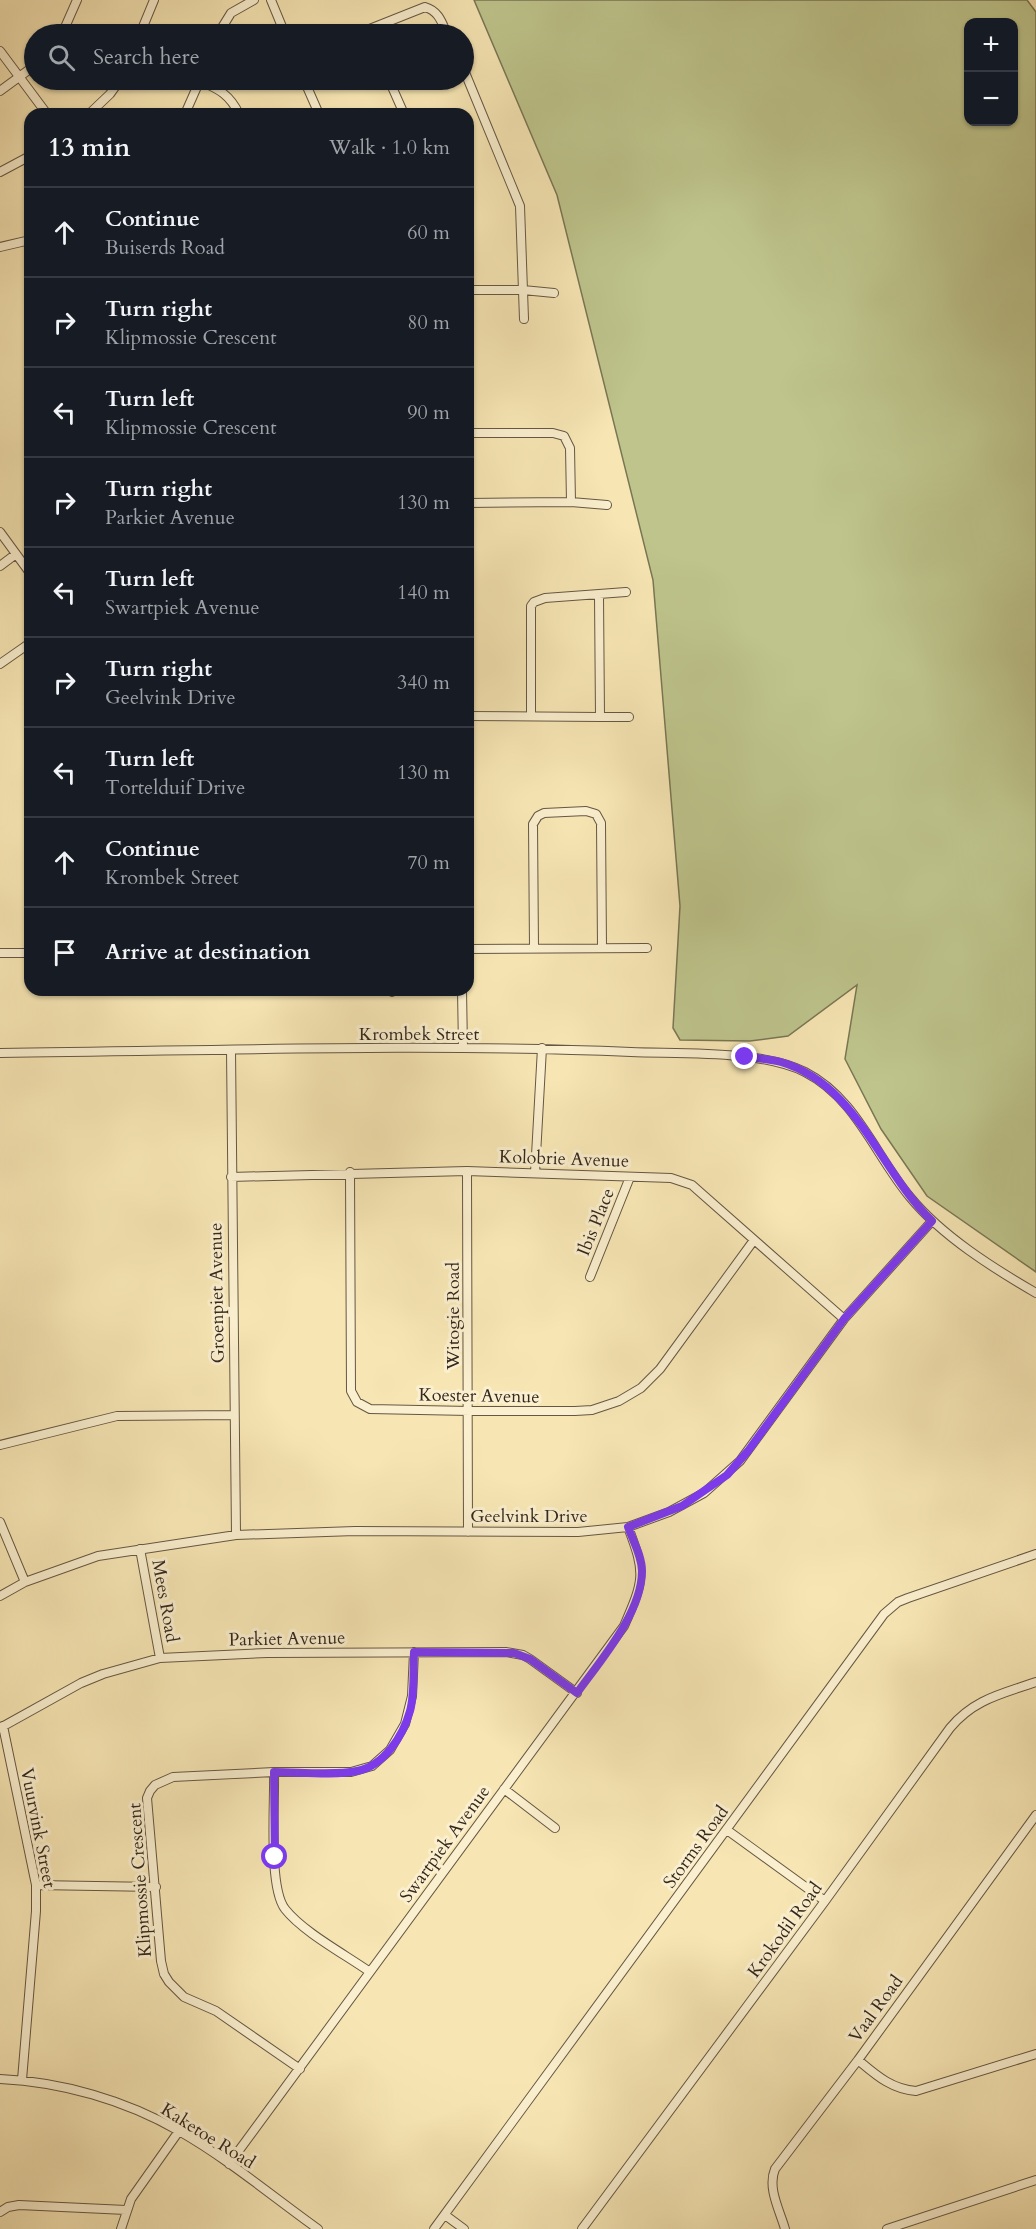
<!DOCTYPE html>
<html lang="en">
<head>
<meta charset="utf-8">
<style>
	body { margin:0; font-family:Cardo,serif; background:#20242c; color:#f1f3f6 }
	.controls { position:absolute; right:18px; top:18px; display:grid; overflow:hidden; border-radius:12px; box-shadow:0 2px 4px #0004 }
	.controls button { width:54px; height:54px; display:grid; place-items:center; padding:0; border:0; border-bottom:2px solid #363941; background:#171b24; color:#f1f3f6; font:30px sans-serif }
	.stop { position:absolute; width:18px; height:18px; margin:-14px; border:4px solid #7c3aed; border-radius:50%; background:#fff }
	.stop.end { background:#7c3aed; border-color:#fff; box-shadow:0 2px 6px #0008 }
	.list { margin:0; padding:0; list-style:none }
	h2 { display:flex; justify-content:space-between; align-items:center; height:78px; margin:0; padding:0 24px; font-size:26px }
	h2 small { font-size:20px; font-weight:400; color:#9ea1a6 }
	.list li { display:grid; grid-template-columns:39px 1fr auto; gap:18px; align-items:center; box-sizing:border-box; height:90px; padding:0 24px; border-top:2px solid #363941 }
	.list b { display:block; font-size:22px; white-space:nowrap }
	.list p { margin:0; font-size:20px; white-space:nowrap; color:#9ea1a6 }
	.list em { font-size:20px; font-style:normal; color:#9ea1a6 }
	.icon { flex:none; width:33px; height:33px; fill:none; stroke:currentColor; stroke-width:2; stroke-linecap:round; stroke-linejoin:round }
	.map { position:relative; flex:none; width:1036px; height:2229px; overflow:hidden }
	.search { position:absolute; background:#171b24; box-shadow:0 2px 4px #0004; left:24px; top:24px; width:450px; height:66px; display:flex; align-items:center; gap:15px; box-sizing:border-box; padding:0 21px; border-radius:33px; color:#9ea1a6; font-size:22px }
	.panel { position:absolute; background:#171b24; box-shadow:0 2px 4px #0004; left:24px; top:108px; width:450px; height:888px; border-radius:18px }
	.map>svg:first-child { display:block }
</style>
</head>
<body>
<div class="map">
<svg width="1036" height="2229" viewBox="0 0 1036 2229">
	<rect width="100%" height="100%" fill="#f7e6b4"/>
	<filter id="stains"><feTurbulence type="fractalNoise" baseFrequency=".00333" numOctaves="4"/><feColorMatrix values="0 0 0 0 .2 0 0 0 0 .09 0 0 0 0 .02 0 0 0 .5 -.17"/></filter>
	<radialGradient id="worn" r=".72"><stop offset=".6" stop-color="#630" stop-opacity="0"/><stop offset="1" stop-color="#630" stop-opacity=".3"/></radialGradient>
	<path fill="#bec48c" stroke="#797654" stroke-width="1.5" fill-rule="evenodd" d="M474,0H1027L1036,12V1272L927,1196L881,1129L845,1059L857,985L788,1036L750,1041L680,1040L673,1028L680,906L653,580L557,195ZM968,22H1014V122H968Z"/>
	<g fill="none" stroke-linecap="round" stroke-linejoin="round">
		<defs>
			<path id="minor" d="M271,0L285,34
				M62,34L77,0
				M140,34L154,0
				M218,34L231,13L254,0
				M357,34L425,7C439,11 442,23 447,34
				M0,51L47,114
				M464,70L520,206L524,319
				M304,80L319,114
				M389,80L404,114
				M200,81C219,89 230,95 239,114
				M0,91L34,66
				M89,114L110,94L120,80
				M185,114L200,80
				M0,172L30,156
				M0,247L30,240
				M468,290H523L554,293
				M468,433H553L564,436L570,448L571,502
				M468,503L571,502L607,505
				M0,532L30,573
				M0,566L16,554
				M0,664L30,643
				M468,716L600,717L599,596
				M531,716V606L534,602L545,598L626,592
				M600,717H629
				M534,948L533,824L538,816L544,813L586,811L596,814L601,823L602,948
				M468,949L647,948
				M0,953H30
				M392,990V992
				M462,990L463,1048
				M231,1050L236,1535
				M0,1053C210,1051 421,1043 631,1052C681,1054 762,1050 805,1072C856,1098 875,1155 910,1197C942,1236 993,1268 1036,1293
				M467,1171L468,1532
				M350,1172L351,1391L357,1402L370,1409L469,1411H575L592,1410L619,1401L641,1388L660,1369L754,1240
				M535,1173L542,1048
				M231,1177L467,1171L671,1178L692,1185L701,1193L844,1319
				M590,1277L630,1177
				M0,1445L117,1416L234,1415
				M0,1522L25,1582
				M140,1549L160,1658
				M0,1596L25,1582L98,1556L236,1535L355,1531L578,1532L628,1527L669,1512L704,1493L740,1461L844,1319L932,1221
				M3,1726L36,1885V1911L22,2080
				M0,1728L81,1683L103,1674L160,1658L267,1653L506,1652L523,1655L530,1659L577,1693
				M274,1772C275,1802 268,1887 285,1909C303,1932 346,1955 370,1972
				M504,1789L555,1828
				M727,1830L825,1901
				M36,1885L156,1887
				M858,2060C876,2075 891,2089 916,2091L1036,2054
				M300,2069L216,2011L184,1997L169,1982L164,1974L161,1961L147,1798L150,1791L155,1785L173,1777L274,1772H351L372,1766L390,1750L405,1724L412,1696L414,1652
				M0,2079C62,2082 125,2100 179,2131C228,2159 272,2196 318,2229
				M229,2164L624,1626C644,1580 646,1574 628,1527
				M0,2212L8,2207L19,2205L126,2210
				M445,2215L464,2229
				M121,2229L131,2199L179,2131
				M434,2229L884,1614L898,1602L908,1598L1036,1554
				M582,2229L825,1901L950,1728C974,1699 1002,1694 1036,1682
				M785,2229C780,2211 767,2188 775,2169L858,2060L1036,1815
				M887,2229L1036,2180"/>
		</defs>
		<use href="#minor" stroke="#655743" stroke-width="10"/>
		<use href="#minor" stroke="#faefce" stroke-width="8"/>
	</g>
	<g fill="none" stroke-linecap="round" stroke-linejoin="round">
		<path stroke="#7c3aed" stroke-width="8" d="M275,1857L274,1772C299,1772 334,1776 357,1771C384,1766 403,1736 410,1711C415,1693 413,1671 414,1652L514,1653L530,1659L577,1693C600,1661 642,1613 642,1571C642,1556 633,1541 628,1527L682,1506L727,1475L748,1451L844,1319L932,1221C878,1169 858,1085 781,1062C770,1059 757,1058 745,1057"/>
	</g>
	<g text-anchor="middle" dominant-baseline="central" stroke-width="6" stroke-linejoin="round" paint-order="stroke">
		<g font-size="18" fill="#34271d" stroke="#faefce">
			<text x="419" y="1034">Krombek Street</text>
			<text transform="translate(564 1159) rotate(2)">Kolobrie Avenue</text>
			<text transform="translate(596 1222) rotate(-68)">Ibis Place</text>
			<text transform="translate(217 1293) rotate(-91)">Groenpiet Avenue</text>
			<text transform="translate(453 1316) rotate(-90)">Witogie Road</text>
			<text transform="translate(479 1396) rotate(1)">Koester Avenue</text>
			<text x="529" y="1516">Geelvink Drive</text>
			<text transform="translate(165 1601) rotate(80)">Mees Road</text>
			<text transform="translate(287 1639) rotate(-1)">Parkiet Avenue</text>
			<text transform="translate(38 1828) rotate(79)">Vuurvink Street</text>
			<text transform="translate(445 1844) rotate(-54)">Swartpiek Avenue</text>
			<text transform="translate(696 1847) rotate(-54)">Storms Road</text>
			<text transform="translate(140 1880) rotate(-94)">Klipmossie Crescent</text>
			<text transform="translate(785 1930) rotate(-54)">Krokodil Road</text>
			<text transform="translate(876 2009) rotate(-54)">Vaal Road</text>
			<text transform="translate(208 2136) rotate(32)">Kaketoe Road</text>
		</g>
	</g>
	<rect width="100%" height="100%" filter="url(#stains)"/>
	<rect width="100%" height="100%" fill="url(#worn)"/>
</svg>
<div class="controls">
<button>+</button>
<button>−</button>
</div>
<div class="stop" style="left:275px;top:1857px"></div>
<div class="stop end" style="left:745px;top:1057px"></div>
<div class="search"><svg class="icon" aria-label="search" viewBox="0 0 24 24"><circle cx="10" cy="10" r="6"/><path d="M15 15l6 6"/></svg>Search here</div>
<section class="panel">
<h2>13 min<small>Walk · 1.0 km</small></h2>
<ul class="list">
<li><svg class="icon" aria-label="ahead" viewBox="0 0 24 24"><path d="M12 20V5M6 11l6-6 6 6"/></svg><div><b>Continue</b><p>Buiserds Road</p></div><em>60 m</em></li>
<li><svg class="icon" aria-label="right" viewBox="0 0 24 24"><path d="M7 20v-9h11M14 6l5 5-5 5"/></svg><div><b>Turn right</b><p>Klipmossie Crescent</p></div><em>80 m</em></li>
<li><svg class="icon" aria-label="left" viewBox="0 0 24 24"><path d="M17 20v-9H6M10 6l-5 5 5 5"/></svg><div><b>Turn left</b><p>Klipmossie Crescent</p></div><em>90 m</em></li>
<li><svg class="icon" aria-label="right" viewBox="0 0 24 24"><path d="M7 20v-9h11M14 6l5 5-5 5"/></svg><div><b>Turn right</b><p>Parkiet Avenue</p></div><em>130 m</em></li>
<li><svg class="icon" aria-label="left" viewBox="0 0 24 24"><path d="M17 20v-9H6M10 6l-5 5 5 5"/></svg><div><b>Turn left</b><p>Swartpiek Avenue</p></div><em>140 m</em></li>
<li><svg class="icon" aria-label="right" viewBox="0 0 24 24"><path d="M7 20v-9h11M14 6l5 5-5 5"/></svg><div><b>Turn right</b><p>Geelvink Drive</p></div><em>340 m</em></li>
<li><svg class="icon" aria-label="left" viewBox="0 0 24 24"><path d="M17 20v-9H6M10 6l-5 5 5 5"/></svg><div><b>Turn left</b><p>Tortelduif Drive</p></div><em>130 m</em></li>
<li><svg class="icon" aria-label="ahead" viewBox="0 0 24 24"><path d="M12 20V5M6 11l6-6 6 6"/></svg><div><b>Continue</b><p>Krombek Street</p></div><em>70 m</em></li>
<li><svg class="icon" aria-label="arrive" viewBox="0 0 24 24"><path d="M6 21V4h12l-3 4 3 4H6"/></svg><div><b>Arrive at destination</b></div></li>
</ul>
</section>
</div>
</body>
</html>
